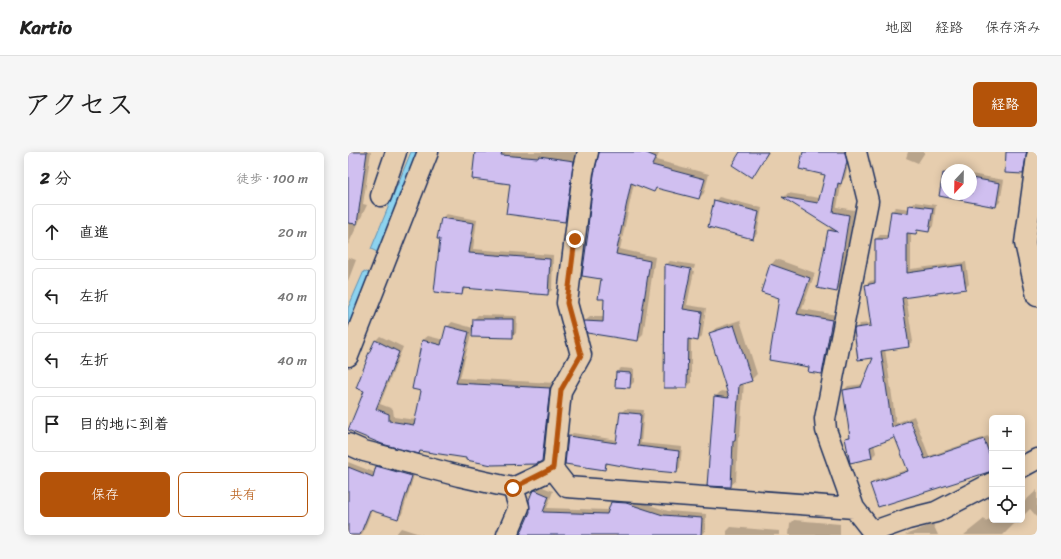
<!DOCTYPE html>
<html lang="ja">
<head>
<meta charset="utf-8">
<style>
	body { margin:0; font-family:Sriracha,"Klee One",sans-serif; background:#f6f6f6; color:#222 }
	.controls { position:absolute; right:12px; bottom:12px; display:grid; overflow:hidden; border-radius:6px; box-shadow:0 2px 10px #0003 }
	.controls button { width:36px; height:36px; display:grid; place-items:center; padding:0; border:0; border-bottom:1px solid #e0e0e0; background:#fff; color:#222; font:20px sans-serif }
	.compass { position:absolute; left:593px; top:12px; width:36px; height:36px; border-radius:50%; background:#fff; box-shadow:0 2px 10px #0003; rotate:202deg }
	.stop { position:absolute; width:12px; height:12px; margin:-9px; border:3px solid #b45309; border-radius:50%; background:#fff }
	.stop.end { background:#b45309; border-color:#fff; box-shadow:0 1px 4px #0008 }
	.list { margin:0; padding:0; list-style:none }
	h2 { display:flex; justify-content:space-between; align-items:center; height:52px; margin:0; padding:0 16px; font-size:17px }
	h2 small { font-size:13px; font-weight:400; color:#767676 }
	.list li { display:grid; grid-template-columns:26px 1fr auto; gap:12px; align-items:center; box-sizing:border-box; height:56px; margin:0 8px 8px; padding:0 8px; border:1px solid #e0e0e0; border-radius:6px }
	.list b { display:block; font-size:15px; white-space:nowrap }
	.list em { font-size:13px; font-style:normal; color:#767676 }
	.actions { display:flex; gap:8px; padding:12px 16px }
	.actions a { flex:1; padding:9px 0; border:1px solid #b45309; border-radius:6px; text-align:center; font-size:14px; color:#b45309 }
	.actions .main { background:#b45309; color:#fff }
	.icon { flex:none; width:22px; height:22px; fill:none; stroke:currentColor; stroke-width:2; stroke-linecap:round; stroke-linejoin:round }
	.map { position:relative; flex:none; width:689px; height:383px; overflow:hidden; border-radius:6px }
	header { display:flex; align-items:center; gap:24px; box-sizing:border-box; height:56px; padding:0 20px; background:#fff; border-bottom:1px solid #e0e0e0 }
	header strong { font-size:19px }
	nav { display:flex; gap:22px; margin-inline-start:auto; font-size:14px }
	.intro { display:flex; align-items:center; justify-content:space-between; box-sizing:border-box; height:96px; padding:0 24px }
	h1 { margin:0; font-size:28px }
	.button { padding:10px 18px; border-radius:6px; background:#b45309; color:#fff; font-size:14px; font-weight:700 }
	main { display:flex; gap:24px; padding:0 24px }
	aside { flex:1; background:#fff; border-radius:6px; box-shadow:0 2px 10px #0003 }
	.map>svg:first-child { display:block }
</style>
</head>
<body>
<header>
<strong>Kartio</strong>
<nav><a>地図</a><a>経路</a><a>保存済み</a></nav>
</header>
<div class="intro"><h1>アクセス</h1><a class="button">経路</a></div>
<main>
<aside>
<h2>2 分<small>徒歩 · 100 m</small></h2>
<ul class="list">
<li><svg class="icon" aria-label="ahead" viewBox="0 0 24 24"><path d="M12 20V5M6 11l6-6 6 6"/></svg><div><b>直進</b></div><em>20 m</em></li>
<li><svg class="icon" aria-label="left" viewBox="0 0 24 24"><path d="M17 20v-9H6M10 6l-5 5 5 5"/></svg><div><b>左折</b></div><em>40 m</em></li>
<li><svg class="icon" aria-label="left" viewBox="0 0 24 24"><path d="M17 20v-9H6M10 6l-5 5 5 5"/></svg><div><b>左折</b></div><em>40 m</em></li>
<li><svg class="icon" aria-label="arrive" viewBox="0 0 24 24"><path d="M6 21V4h12l-3 4 3 4H6"/></svg><div><b>目的地に到着</b></div></li>
</ul>
<div class="actions"><a class="main">保存</a><a>共有</a></div>
</aside>
<div class="map">
<svg width="689" height="383" viewBox="0 0 689 383">
	<rect width="100%" height="100%" fill="#e6cdae"/>
	<filter id="ink" filterUnits="userSpaceOnUse"><feTurbulence type="fractalNoise" baseFrequency=".025" numOctaves="2"/><feDisplacementMap in="SourceGraphic" scale="8" xChannelSelector="R" yChannelSelector="G"/><feConvolveMatrix kernelMatrix="1 2 1 2 8 2 1 2 1" color-interpolation-filters="sRGB"/></filter>
	<g filter="url(#ink)">
		<path fill="#8dd3ef" stroke="#5f91b5" d="M63,0H72L31,101L23,97Z
			M16,119L25,123L0,180V156Z"/>
		<path fill="#0003" d="M0,0H23L15,52L19,53L0,93Z
			M128,0H231L222,65L217,69L163,31Z
			M251,0H312L308,8L361,22L356,41L351,46L309,35L305,39L286,31L272,97L307,105L295,183L290,188L237,169L242,165H256L257,147L254,127Z
			M393,0H421L404,25Z
			M456,0H503L497,26L494,29L489,55L506,58L493,134L488,139L481,78L484,75L436,45L440,41L472,46L478,22Z
			M560,0H577L570,11L558,6Z
			M659,0H682L680,15L675,21Z
			M599,18V42H623V22L656,28L652,50L648,54L592,44L596,21Z
			M371,45L414,56L409,82L405,86L367,49Z
			M566,50L588,53L585,74L581,79L572,77L568,81H563V117L618,110L621,132L617,136L558,144L565,190L560,194L537,197L548,271L566,264L581,304L640,284L644,294V318L523,332L527,328L561,317L547,283L526,292L528,301L524,305L498,287L502,283L496,238L500,234L516,232L527,205L508,176L512,172L523,171L518,133L522,129L528,128V87L532,83H541L544,59L548,55L562,57Z
			M98,62L129,68L125,97L205,103L204,138L199,142L118,135L114,142L93,86L94,66Z
			M0,105L8,108L0,129Z
			M428,107L467,121L454,157L489,163L479,216L474,221L462,214L432,145L423,113Z
			M322,109L347,113L346,117L320,112V114L346,119L339,153L358,156L354,184L350,188L343,187V231L339,235L318,113Z
			M130,163L169,164L168,181L164,185L124,178L112,226L207,231L199,304L194,309L119,305L73,298L71,300L35,291L17,238L27,189L32,184L55,195L32,252L45,257L46,265L68,268L74,239L75,188L80,184L96,188L99,175L104,170L125,176L126,167Z
			M392,168L409,222L403,228L396,230L392,283L390,285L388,329L382,334L367,245L373,239L380,240L362,181L368,176Z
			M273,216L286,217V230L281,235L269,220Z
			M277,257L296,258L293,291L334,295L332,316L329,320L261,310L256,317L221,284L225,281L269,288L273,261Z
			M0,310L28,321L29,315L33,311L67,320L54,362L50,366L24,358L14,383H0Z
			M192,334L205,339L199,356L261,358L264,350L268,346L283,347L320,359L358,362L357,379L353,383H173L183,360L185,340Z
			M689,338V365L682,357L674,365V348L676,350Z
			M644,364V368H670L655,383H616L636,367L638,370Z
			M446,368L492,372V383H441L442,372Z
			M585,372L590,383H557Z
			M383,375L431,379V383H379V379Z
			M53,376L75,383H47Z"/>
		<path fill="#d0bff0" stroke="#1b2f5e" d="M0,0H19L9,72L0,71Z
			M127,0H154L153,3L190,6L191,4L226,9L217,70L158,62L162,32L124,27Z
			M251,0H296L308,5L304,13L357,27L351,47L308,36L306,40L283,31L268,102L302,109L290,189L239,181L236,169L255,170L256,147H250L253,127L234,124L241,74H240L246,22Z
			M392,0H420L404,26L384,13Z
			M455,0H497L499,10L493,32L490,31L485,60L501,63L489,140L469,136L480,78L490,80L434,45L470,51L477,23L451,17Z
			M658,0H679L675,22L657,21Z
			M595,21L599,22V42H623V26L652,31L648,55L591,44Z
			M366,48L411,60L405,87L360,75Z
			M561,53L585,56L581,80L569,78L568,82L559,81V121L614,113L618,137L554,146L561,195L533,199L544,275L562,268L577,307L636,287L644,310V319L530,355L522,332L560,319L546,283V286L522,295L524,306L502,311L497,286L502,285L495,238L513,235L525,206L510,208L506,178L507,176L523,174L517,133L527,131V87H539L543,59L560,61Z
			M93,66L126,71L121,101L202,107L200,143L115,136L114,143L86,140L92,87H89Z
			M317,112L343,117L335,157L354,160L350,189L340,187L339,236H316Z
			M422,112L462,126L449,162L484,168L474,222L460,220L461,215L421,208L431,146L413,140Z
			M125,167H165V186L124,185Z
			M386,173L404,229L391,233L387,289H385L383,335L359,334L366,244L381,246L361,181Z
			M98,174L121,180L108,231L202,236L194,309L188,312L144,313L118,308V306L72,299L71,302L34,292L0,278L16,239L8,236L20,205H19L27,188L51,200L28,257L41,262V269L66,273L73,239L64,237L74,188L93,193Z
			M268,220L283,221L282,236L267,235Z
			M272,260L293,262L290,294L331,299L329,321L297,318L258,311L257,318L217,312L220,284L268,291Z
			M28,314L64,324L50,367L22,358L12,383H0V315L25,325Z
			M187,338L201,344L195,360L259,362L263,350L278,351L315,363L354,366L353,383H172L182,360L181,348L184,340Z"/>
		<g fill="none" stroke-linecap="round" stroke-linejoin="round">
			<defs>
				<path id="minor" d="M508,0L520,49L477,267L478,278L506,356L527,383
					M689,4L677,91L689,144
					M33,44L48,0
					M0,204L80,0
					M0,292L16,299L111,324L165,336L205,317L219,335L506,356
					M674,315L689,307
					M205,317L213,239L233,203L219,151L235,20L240,0
					M526,379L560,367L588,360L644,331
					M159,383L171,355L165,336"/>
			</defs>
			<use href="#minor" stroke="#1b2f5e" stroke-width="23"/>
			<use href="#minor" stroke="#e6cdae" stroke-width="20"/>
		</g>
	</g>
	<g fill="none" stroke-linecap="round" stroke-linejoin="round" filter="url(#ink)">
		<path stroke="#b45309" stroke-width="5" d="M165,336L205,316L213,238L233,203L219,151L227,87"/>
	</g>
</svg>
<div class="controls">
<button>+</button>
<button>−</button>
<button><svg class="icon" aria-label="locate" viewBox="0 0 24 24"><circle cx="12" cy="12" r="6"/><path d="M12 2v4M12 18v4M2 12h4M18 12h4"/></svg></button>
</div>
<svg class="compass" viewBox="-18 -18 36 36"><path d="M0-13l5 13h-10z" fill="#e53935"/><path d="M0 13l5-13h-10z" fill="#767676"/></svg>
<div class="stop" style="left:165px;top:336px"></div>
<div class="stop end" style="left:227px;top:87px"></div>
</div>
</main>
</body>
</html>
